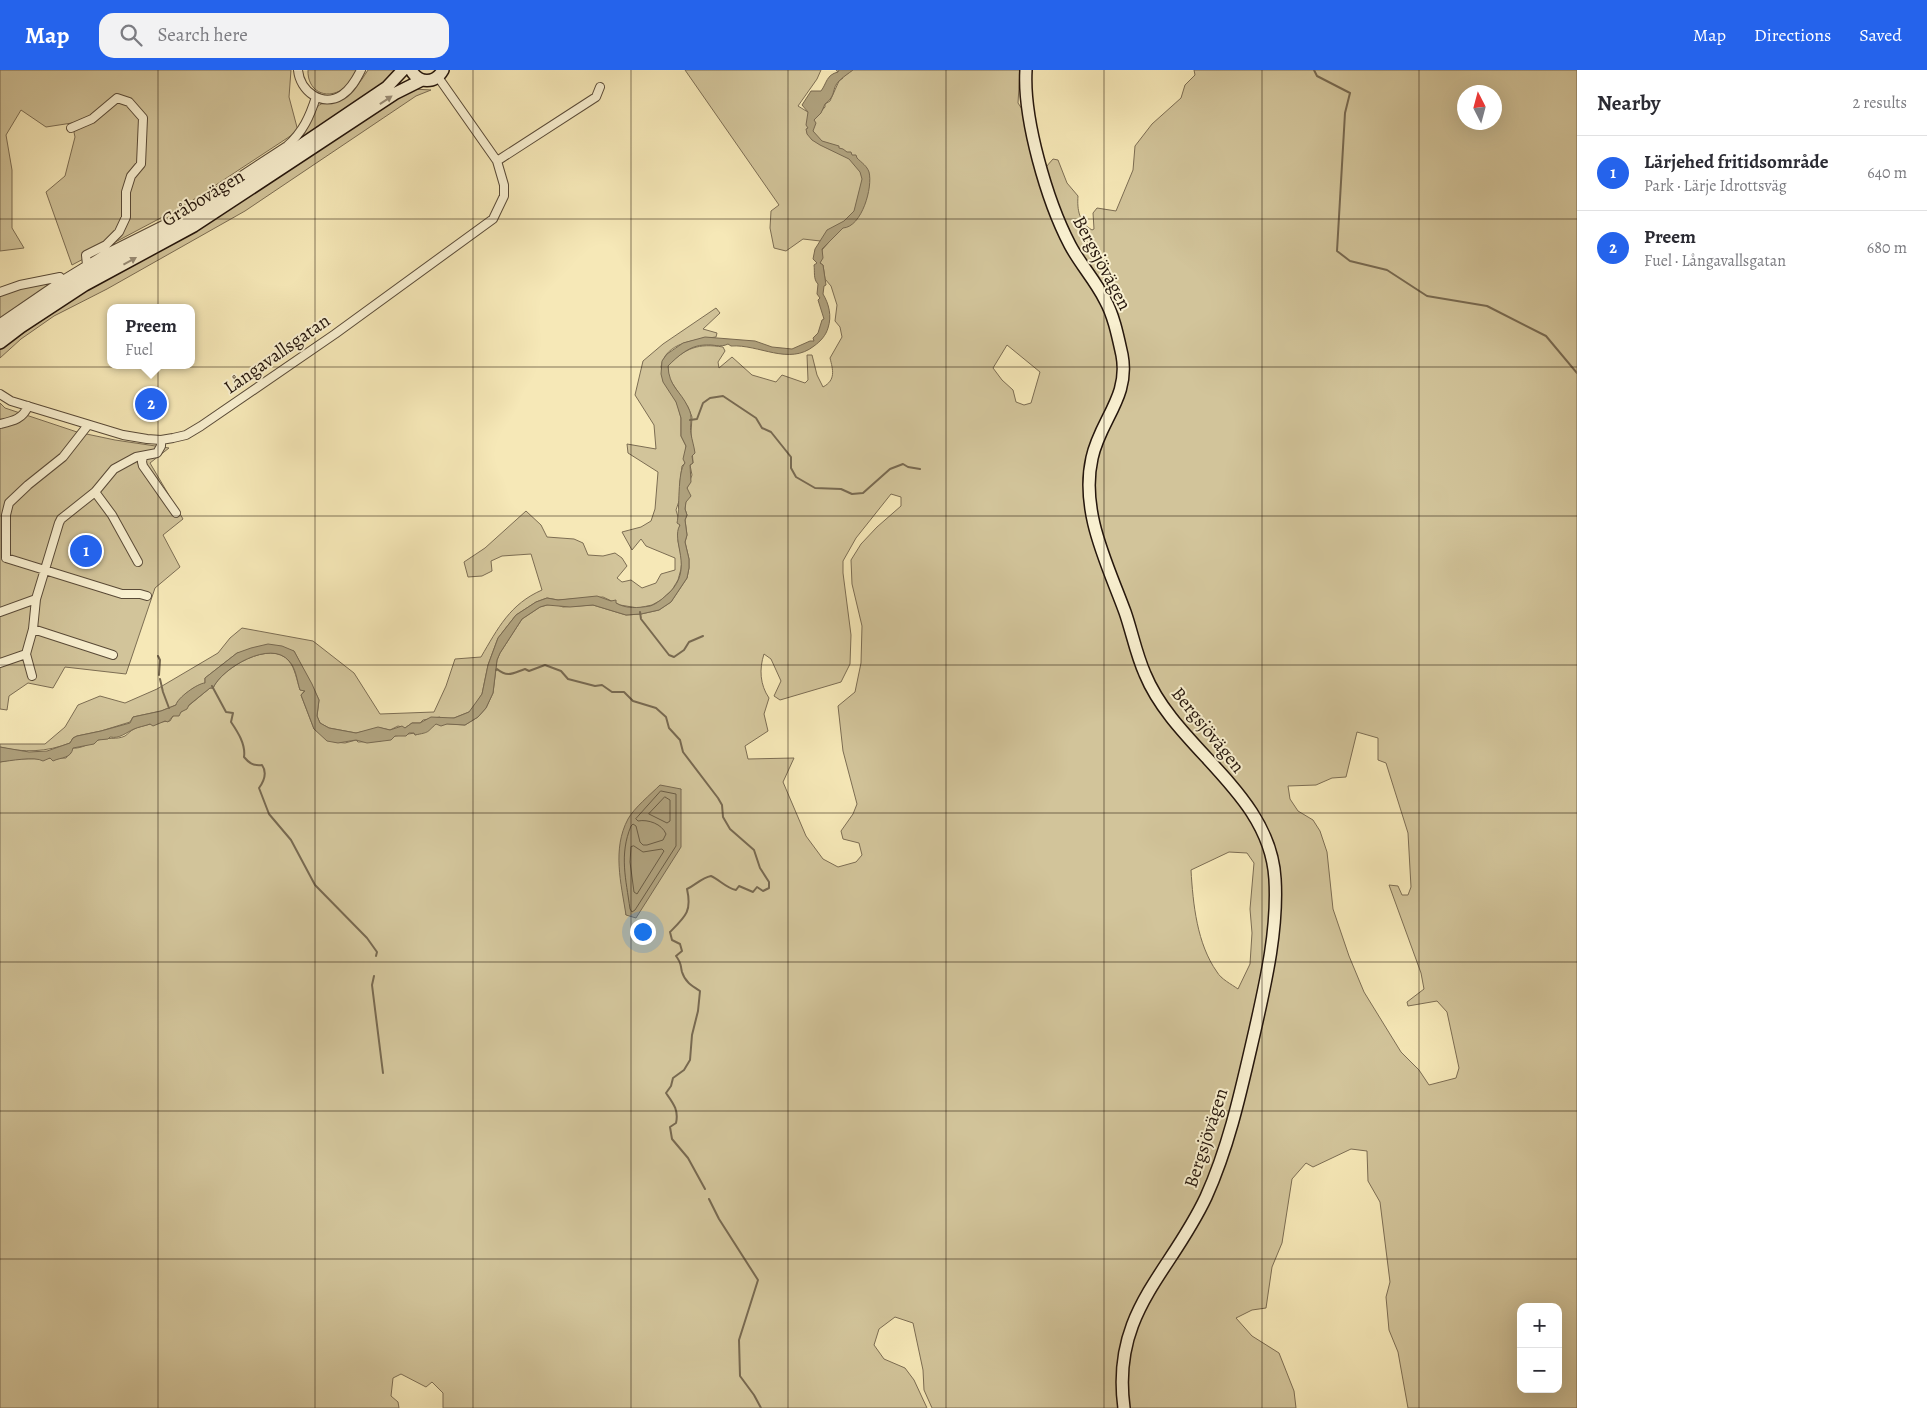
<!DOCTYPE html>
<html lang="en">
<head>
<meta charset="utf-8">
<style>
	body { margin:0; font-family:Alegreya,serif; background:#f2f2f3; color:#2b2b33 }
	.controls { position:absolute; right:15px; bottom:15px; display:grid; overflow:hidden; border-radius:10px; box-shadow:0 5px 20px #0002 }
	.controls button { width:45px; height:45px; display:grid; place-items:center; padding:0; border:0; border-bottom:1px solid #e1e1e2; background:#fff; color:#2b2b33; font:25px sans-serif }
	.compass { position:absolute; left:1457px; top:15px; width:45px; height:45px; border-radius:50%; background:#fff; box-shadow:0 5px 20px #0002; rotate:354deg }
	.you { position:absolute; left:642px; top:861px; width:18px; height:18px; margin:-12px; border:4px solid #fff; border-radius:50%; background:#1a73e8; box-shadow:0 0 0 8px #1a73e833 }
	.badge { display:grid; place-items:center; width:32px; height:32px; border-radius:50%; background:#2563eb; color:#fff; font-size:16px; font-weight:700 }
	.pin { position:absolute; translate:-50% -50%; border:2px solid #fff; box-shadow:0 1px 5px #0006 }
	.popup { position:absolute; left:107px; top:234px; width:88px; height:65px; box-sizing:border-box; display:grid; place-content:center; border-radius:10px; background:#fff; filter:drop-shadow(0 1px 4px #0005); font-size:16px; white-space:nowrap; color:#7c7c81 }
	.popup b { font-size:19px; color:#2b2b33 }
	.popup::after { content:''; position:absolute; left:50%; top:100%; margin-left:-10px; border:10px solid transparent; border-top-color:#fff }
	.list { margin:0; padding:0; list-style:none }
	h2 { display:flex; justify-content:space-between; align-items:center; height:65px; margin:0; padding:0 20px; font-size:21px }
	h2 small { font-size:16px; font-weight:400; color:#7c7c81 }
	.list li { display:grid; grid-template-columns:32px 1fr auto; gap:15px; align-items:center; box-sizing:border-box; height:75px; padding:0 20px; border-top:1px solid #e1e1e2 }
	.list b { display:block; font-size:19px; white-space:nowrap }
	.list p { margin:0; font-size:16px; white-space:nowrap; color:#7c7c81 }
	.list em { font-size:16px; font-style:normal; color:#7c7c81 }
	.icon { flex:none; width:28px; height:28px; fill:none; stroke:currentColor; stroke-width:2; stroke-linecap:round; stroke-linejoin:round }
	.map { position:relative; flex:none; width:1577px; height:1338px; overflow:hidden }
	header { display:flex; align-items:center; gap:30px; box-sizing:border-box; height:70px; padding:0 25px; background:#2563eb; color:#fff }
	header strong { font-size:24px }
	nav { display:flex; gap:28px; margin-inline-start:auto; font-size:18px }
	.search { width:350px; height:45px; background:#f2f2f3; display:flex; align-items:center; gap:12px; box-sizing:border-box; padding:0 18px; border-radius:15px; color:#7c7c81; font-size:19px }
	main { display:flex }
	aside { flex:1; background:#fff }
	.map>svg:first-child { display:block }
</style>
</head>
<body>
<header>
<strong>Map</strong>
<div class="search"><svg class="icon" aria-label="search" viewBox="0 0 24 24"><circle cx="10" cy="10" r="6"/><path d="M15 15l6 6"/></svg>Search here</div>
<nav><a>Map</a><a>Directions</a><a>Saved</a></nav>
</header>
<main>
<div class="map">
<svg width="1577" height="1338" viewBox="0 0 1577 1338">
	<rect width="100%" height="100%" fill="#f6e8b7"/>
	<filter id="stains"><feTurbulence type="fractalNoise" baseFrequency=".004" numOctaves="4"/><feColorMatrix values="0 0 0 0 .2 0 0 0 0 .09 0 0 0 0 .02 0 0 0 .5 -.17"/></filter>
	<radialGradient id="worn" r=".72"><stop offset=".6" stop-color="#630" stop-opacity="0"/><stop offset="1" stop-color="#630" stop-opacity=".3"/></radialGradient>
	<path fill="#d2c49a" stroke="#7c6d53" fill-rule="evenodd" d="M0,0H291L289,27L298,61L187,134L72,195L46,122L65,106L75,67L72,53L46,57L21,40L6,65L12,100V158L24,178L0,181Z
		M308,0H358C354,7 349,14 343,19C325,31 307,20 308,0Z
		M368,0H395L384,13L300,71C308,59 310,47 318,36C323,32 327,33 333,32C350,28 359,14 368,0Z
		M685,0H821L817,9L798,36L816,47L825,37V34L830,31L839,11L843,8L836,0H1020L1018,33L1022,39L1038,106L1053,89L1058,90L1067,113L1078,126C1077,140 1079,152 1092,160L1094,159L1093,143L1097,138L1116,141L1133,100L1135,76L1152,54L1181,28L1185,15L1195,5L1194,0H1577V1338H1408L1398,1282L1389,1260L1386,1227L1390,1212L1380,1132L1368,1111L1367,1081L1351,1079L1313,1097L1306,1093L1292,1109L1282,1173L1272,1197L1266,1238L1252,1240L1236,1248L1252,1266L1279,1283L1294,1321L1296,1338H932L924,1320L923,1300L913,1253L895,1247L879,1259L874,1275L884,1289L905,1298L914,1310L927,1338H443V1323L432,1312L426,1317L401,1304L393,1308L391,1326L398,1332L399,1338H0V692L14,689L66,688L73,678C81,679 90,673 98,670C107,667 117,670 125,666C128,664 130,661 134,659C139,656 164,651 170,651L173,646L181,642L210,618H213C222,598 271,569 289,591C295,598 297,611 300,620H305L301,625L314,659L335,672L345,673L356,670L358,672L380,671L395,666L415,663V665L431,658L436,653L465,655L478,647L486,638L493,623L497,590L500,583L522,549L540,537L547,535L555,534L563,537L593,535L626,545L641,544L659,540L671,532L687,508L689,498V489L685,472L687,465L685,450L687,445L685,439L687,418L692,405L690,395L693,393L691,363L692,347L688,337L668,307V295C686,278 698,273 723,277L725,281L718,292L719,298L732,287L752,305L776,312L782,305L805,313L808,310L807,285H812L817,305L823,317C836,310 833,300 830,288L842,267L840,257L835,251L837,235L831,216L825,209L823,195L820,193L822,180L829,172L803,169L786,181L774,178L770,158L771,141L779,135ZM1464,22H1494V52H1464ZM1007,275L1040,302L1031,333L1024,335L1016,332L1013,320L1002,310L993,298ZM891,424L901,427V436L877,457L861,474L851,490L852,514L862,556L861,593L855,622L838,636L843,681L857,734L853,744L841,761L843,769L859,773L862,785L856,792L838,797L823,789L806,766L783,712L794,688L748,689L745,676L768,661L764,644L769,628C760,615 759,599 764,584L771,589L781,611L774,626L780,630L841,612L850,594L851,565L843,503V491L856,468ZM1357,662L1378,668V690L1386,693L1408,763L1411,817L1408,825H1402L1398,816L1389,815L1421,903L1424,919L1407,932L1408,936L1437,931L1447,942L1459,998L1456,1008L1429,1015L1419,1000L1401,982L1364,922L1349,886L1333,839L1327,782L1320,761L1313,750L1298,741L1290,729L1288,716L1316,715L1332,708L1346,707ZM681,719L626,845L629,748ZM1229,782L1247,783L1254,793L1250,839L1252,863L1250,894L1238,919C1231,914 1221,909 1217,902C1197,874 1193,834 1191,800ZM1521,1237H1558V1319H1521Z
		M414,19L431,20L416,26L245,141L107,219L54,246L21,269L0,288V279L84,222L186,166L232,138L390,31Z
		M55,209V212L0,250V225L10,220Z
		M716,238L720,243L703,259L717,263L716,267C695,270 665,272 661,297L678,336L681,348V366L686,376L685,393L682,396L680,412L681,425L676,440L680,454L678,471L682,490L681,499L678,510L672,520L661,530L652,535L638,538L620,535L603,527L558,530L547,528L536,532L516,545L498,568L488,595L482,624L473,638L469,642L454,648L442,649L440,647L423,650L420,653H412L405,658L398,656L390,660L381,658L356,663L329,658L320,653L317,646L319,630L294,581L237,583L205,608V614C197,613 179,628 176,635L161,641L133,647L130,652L101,661L77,666L73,668L70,673C47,682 23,683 0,677V674H45L65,657L78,635L100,626L125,633L157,619L218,583L230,568L242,558L313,571L354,603L380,644L434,642L446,616L455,589L481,587C498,558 510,534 542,520L531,484L502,486L491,491L492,501L482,506L468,507L464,492L485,478L526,441L541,455L547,467L574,469L583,473L588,485L603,486L615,483L622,488L627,496L617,508L622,512L631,510L642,518L656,513L661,504L675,500V488L646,476L641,469L632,480L622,462L641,457L651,451L655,439L658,402L628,383L627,374L656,379L654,355L635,325L643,291L663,274Z
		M0,333L5,338L77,362L115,370L169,378L150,393L183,449L163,465L180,497L155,518L126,604L65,597L53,618L28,613L9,626L7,640L0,639Z"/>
	<path fill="#afa17d" stroke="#786950" d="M839,0H853C849,3 843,7 839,11C831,19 837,25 825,34L821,43L814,50L816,53L813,61L822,71L839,76V78L843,79L847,82H851L852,85H856L857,88C862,93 867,96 869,102C873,117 862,157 843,158L822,179L823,188L820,193L823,195L826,215L824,216L823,224C829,234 832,246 828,258C826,265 821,271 814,276C789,296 759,274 731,276L728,274C720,278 714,274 705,275C690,275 678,286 668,296C669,317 680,320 688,337C694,348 689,354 691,364C692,370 694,376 695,383L692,386L693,393L690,395L691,412L687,418L691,426L686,432L685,439L687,445L685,450L687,465L685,472L689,489V498L687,508L671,532L659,540L641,544L626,545L593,535L570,537L547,535L540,537L522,549L500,583L497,590L493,623L486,638L478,647L465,655L447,654L441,656L436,654C426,663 430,662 415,665L414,663H409L406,666H395L391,670L367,673L356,670L338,673L327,671L314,659L301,625L305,621L300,620C297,611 296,598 289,591C271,569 222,598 213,618H210L189,635L187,639L181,642L179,646H173L168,652L165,651L153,656L150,654C145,656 138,657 134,659C125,663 120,669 110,667L108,669L98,670L94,674L73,678C71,689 61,687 53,691L50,688L43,691C35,686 9,691 0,692V677L29,682L47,681L70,673L73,668L77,666L101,661L130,653L133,647L161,641L176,635C177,628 198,613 205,613V608L237,583L251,578L268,574L282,576L294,581L312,614L319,630L317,646L320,653L329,658L356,663L378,657L390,660L402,656L405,658L412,653H420L431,647L454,648L469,642L482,624L488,595L498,568L516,545L536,532L547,528L558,530L597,526L611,531L616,530V533C626,539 638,538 650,536C657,534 663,528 669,523C695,498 670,471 680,455L677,453C680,440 677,401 685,393L683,389L686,376L681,366V348L676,332L663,312L661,304L662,291L667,284L683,273L705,267L755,271L772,277L792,279L810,271H814L813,268L818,263L822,250L824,249L818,230L820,228L817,224L818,214C813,209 815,202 814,195L817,193L813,189L815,179L827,160L844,151L854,141L862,109L860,102L849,89L820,75L812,70L807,64L806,59L808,58L806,55L808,42L802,35L811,21H821C827,13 826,5 838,2Z
		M660,715L681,719V777L636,848L626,845C621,813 612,779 628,749C634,738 651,724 660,715Z"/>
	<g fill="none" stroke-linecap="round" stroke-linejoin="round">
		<path stroke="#6a5c44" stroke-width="1" d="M661,721L676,724V776L635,840L632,842L630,839C626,809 619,785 631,756L633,754L636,756L640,772L643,775H647L663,770L666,764C662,754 648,749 638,751L636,749Z
			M665,727L670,730V751L667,753L649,744Z
			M634,776L643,782L662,779L664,781L637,824L634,822L630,792L631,777Z"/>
		<path stroke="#786950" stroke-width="2" d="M1314,0L1317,6L1350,23L1345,43L1337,181L1350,191L1387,200L1427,226L1487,236L1546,266L1577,303
			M690,350L697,349L703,333L710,328L723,326L756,348L762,358L771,362L791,387V398L796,407L815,418L841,419L852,424L863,423L890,399L903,394L908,397L920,399
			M640,542L641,549L669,585L674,587L684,580L689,572L703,566
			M158,586L160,590L159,605
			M496,600L497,599C508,608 513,603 525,599L529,601L545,595L561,601L568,609L595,616L602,615L612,622H624L633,631L656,638L666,647L669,658L680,670L683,682L718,728L722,735L723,747L730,759L754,780L760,798L769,812V818L763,821L757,817L753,822L739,816L736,820C726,818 720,810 711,806C701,808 696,815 687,819C692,841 686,846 670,862L672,870L680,874L682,881L676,886C682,894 680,894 682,902C685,912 692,916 700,921L698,941L692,965L690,990L684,1000L673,1008L671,1016L666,1023C673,1033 679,1040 676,1053L670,1057L672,1069L688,1088L705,1119
			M160,609L163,622L169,638
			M212,616L226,642L233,643L231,652C237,661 246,674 244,687C249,693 253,696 262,695C267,702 264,711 259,718L269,744L291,770L315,815L367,868L377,882L376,886
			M374,906L372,915L383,1003
			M709,1129L719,1149L758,1210L739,1270L740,1306L754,1325L761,1338"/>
		<defs>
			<path id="minor" d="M298,0C300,21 322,38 342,25C351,19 356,10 361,0
				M71,58L92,49L117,28L129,32L143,48L141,94L131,106L126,122V147L119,162L106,175L86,185L87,195
				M497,91L596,27L600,17
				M0,222L20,215L60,207L63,210
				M0,253L63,210L107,183L177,148L287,76C303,62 310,46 316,27
				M0,324L11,331L123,365L147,369L161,370L173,368L186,365L201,356L335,264L493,149L504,126V115L497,91L438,7
				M0,354C13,351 23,349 28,336
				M143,386L142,392L143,396L176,443
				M95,422L112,445L138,492
				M6,488V445L9,433L28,415L63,387L88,355
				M6,488L122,524H140L147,526
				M0,542L36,529
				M33,559L113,585
				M0,593L26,584
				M32,606L26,584L33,559L36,529L59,453L61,449L95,422L114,399L136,387L157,383L161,376V370"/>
			<path id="secondary" d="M411,0C419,14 435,14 443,0
				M1026,0C1023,49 1047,131 1070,175C1080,194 1095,210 1105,230C1114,246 1118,267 1122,285C1130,327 1100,350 1092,388C1080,441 1107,493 1125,542C1132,562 1136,584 1145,604C1176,679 1270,722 1275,809C1278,859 1266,911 1255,960C1242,1016 1230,1074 1206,1127C1170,1204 1111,1242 1124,1338
				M0,263L56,223L133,178L178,155L251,109L387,17L403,0
				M0,273L21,257L85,215L194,156L396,23L422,10"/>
		</defs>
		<use href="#minor" stroke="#594a37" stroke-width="10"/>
		<use href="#secondary" stroke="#25160c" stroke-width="14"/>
		<use href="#minor" stroke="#f9f0d0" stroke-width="8"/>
		<use href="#secondary" stroke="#f9f0d0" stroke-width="11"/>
	</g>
	<defs><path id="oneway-solid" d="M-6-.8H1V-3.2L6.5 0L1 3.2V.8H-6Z" transform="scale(1.25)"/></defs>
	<g fill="#9a8e78">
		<use href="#oneway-solid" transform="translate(386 30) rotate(-34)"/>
		<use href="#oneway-solid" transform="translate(130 191) rotate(-29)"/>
	</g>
	<path fill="none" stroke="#25160c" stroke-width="1" stroke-opacity="0.55" d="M158,0V1338M315,0V1338M473,0V1338M631,0V1338M788,0V1338M946,0V1338M1104,0V1338M1262,0V1338M1419,0V1338M0,149H1577M0,297H1577M0,446H1577M0,595H1577M0,743H1577M0,892H1577M0,1041H1577M0,1189H1577"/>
	<g text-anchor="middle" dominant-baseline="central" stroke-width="4" stroke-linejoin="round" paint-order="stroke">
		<g font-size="19" fill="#25160c" stroke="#f9f0d0">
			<text transform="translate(203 128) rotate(-31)">Gråbovägen</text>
			<text transform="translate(1102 193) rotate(62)">Bergsjövägen</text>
			<text transform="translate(277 284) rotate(-35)">Långavallsgatan</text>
			<text transform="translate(1208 660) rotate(51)">Bergsjövägen</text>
			<text transform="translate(1206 1068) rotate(-72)">Bergsjövägen</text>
		</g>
	</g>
	<rect width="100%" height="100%" filter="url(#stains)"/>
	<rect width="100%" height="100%" fill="url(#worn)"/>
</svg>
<div class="controls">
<button>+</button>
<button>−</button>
</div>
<svg class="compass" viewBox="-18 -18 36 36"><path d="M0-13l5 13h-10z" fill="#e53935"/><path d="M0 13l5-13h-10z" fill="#7c7c81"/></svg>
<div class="you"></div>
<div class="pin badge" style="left:86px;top:481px">1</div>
<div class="pin badge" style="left:151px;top:334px">2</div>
<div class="popup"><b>Preem</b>Fuel</div>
</div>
<aside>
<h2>Nearby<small>2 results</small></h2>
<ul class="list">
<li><span class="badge">1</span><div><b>Lärjehed fritidsområde</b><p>Park · Lärje Idrottsväg</p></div><em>640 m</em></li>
<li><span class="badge">2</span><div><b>Preem</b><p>Fuel · Långavallsgatan</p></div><em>680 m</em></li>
</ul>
</aside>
</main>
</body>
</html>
